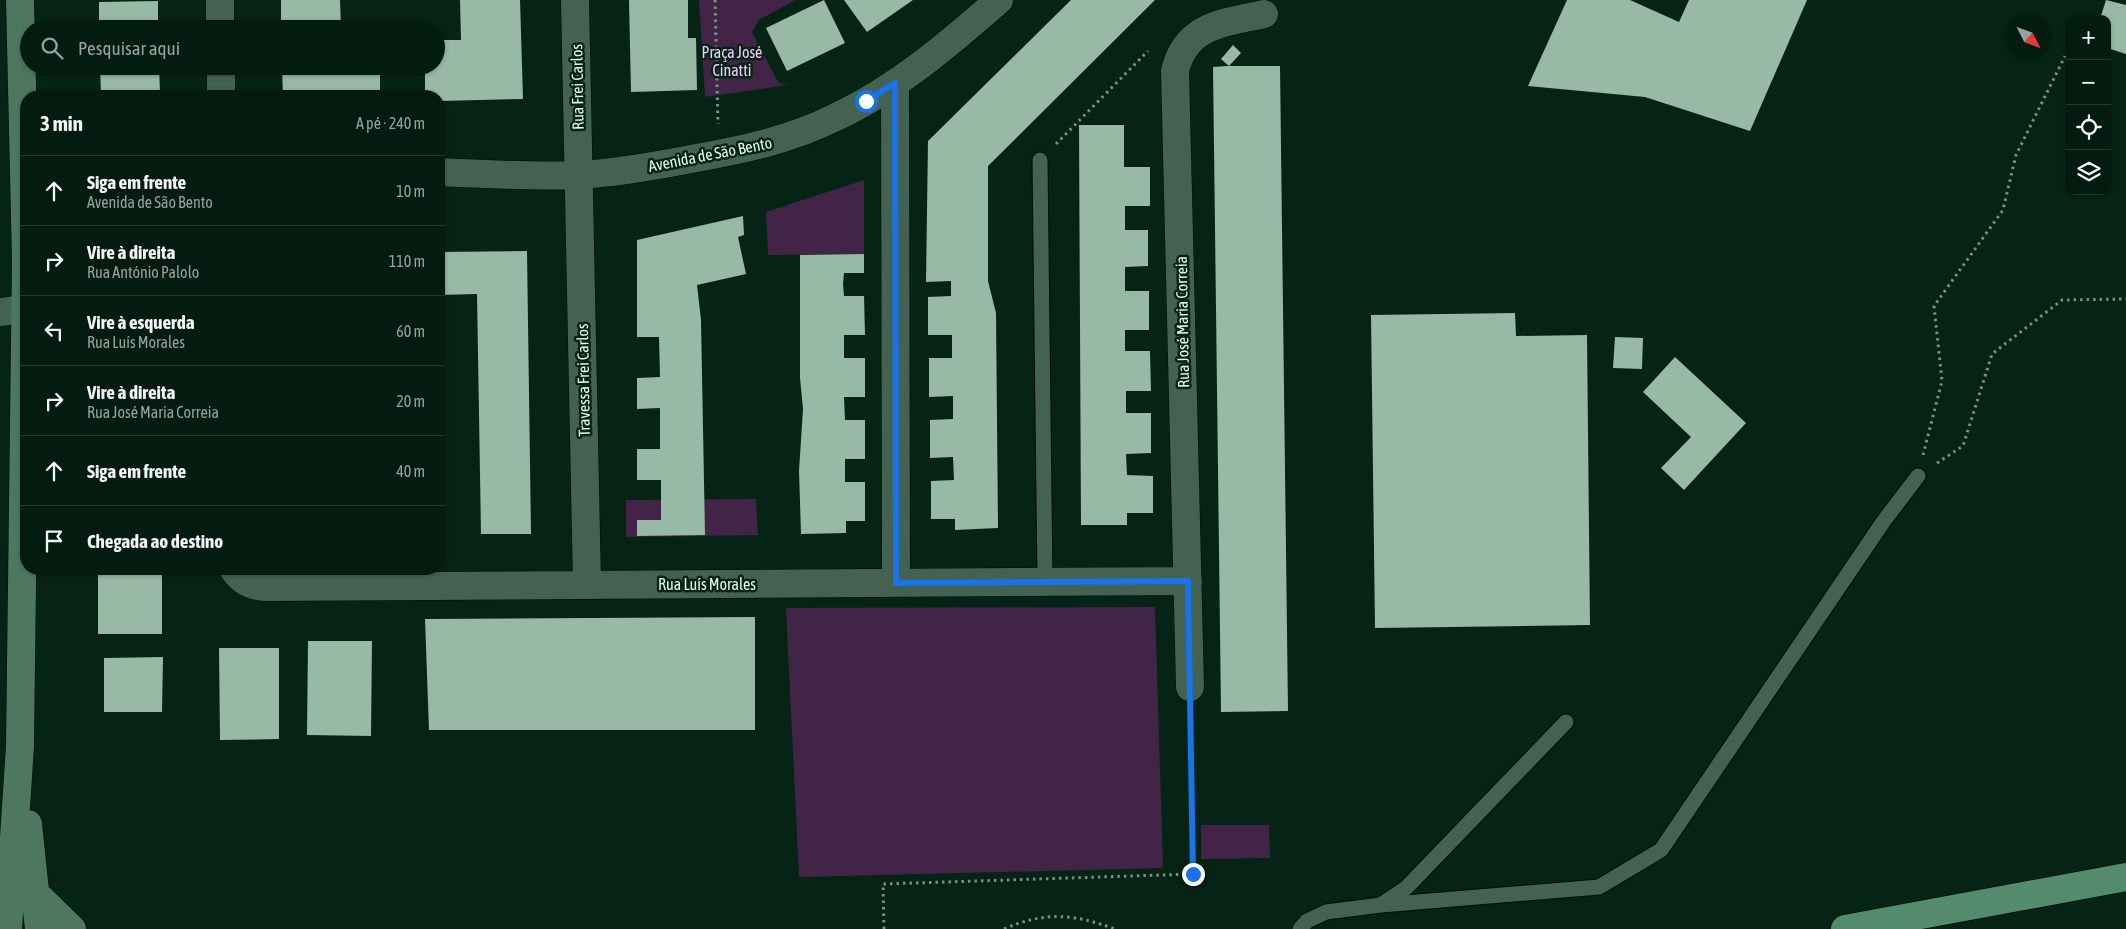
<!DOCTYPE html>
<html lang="pt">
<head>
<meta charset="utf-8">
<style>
	body { margin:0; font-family:"Asap Condensed",sans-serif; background:#12281e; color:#f1f3f6 }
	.controls { position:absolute; right:15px; top:15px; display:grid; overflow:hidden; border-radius:10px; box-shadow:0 1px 4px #0004 }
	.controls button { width:45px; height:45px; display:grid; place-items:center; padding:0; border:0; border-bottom:1px solid #253930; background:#041b10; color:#f1f3f6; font:25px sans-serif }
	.compass { position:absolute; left:2006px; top:15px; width:45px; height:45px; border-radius:50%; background:#041b10; box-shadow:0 1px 4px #0004; rotate:132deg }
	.stop { position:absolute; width:15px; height:15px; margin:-11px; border:4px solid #1a73e8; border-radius:50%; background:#fff }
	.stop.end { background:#1a73e8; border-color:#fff; box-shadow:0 1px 5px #0008 }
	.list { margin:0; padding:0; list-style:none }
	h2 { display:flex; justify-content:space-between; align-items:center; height:65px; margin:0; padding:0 20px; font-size:21px }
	h2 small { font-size:16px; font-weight:400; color:#97a19f }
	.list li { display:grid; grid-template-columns:32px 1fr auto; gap:15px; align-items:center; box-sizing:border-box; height:70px; padding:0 20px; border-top:1px solid #253930 }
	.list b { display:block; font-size:19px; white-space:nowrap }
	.list p { margin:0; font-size:16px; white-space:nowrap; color:#97a19f }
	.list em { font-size:16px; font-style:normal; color:#97a19f }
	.icon { flex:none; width:28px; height:28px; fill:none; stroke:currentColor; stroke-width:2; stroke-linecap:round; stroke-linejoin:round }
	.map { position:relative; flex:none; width:2126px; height:929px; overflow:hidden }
	.search { position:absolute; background:#041b10; box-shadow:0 1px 4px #0004; left:20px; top:20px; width:425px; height:55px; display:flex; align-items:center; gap:12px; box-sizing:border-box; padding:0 18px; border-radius:28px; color:#97a19f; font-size:19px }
	.panel { position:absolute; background:#041b10; box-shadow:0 1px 4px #0004; left:20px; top:90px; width:425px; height:485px; border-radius:20px }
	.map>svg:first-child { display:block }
</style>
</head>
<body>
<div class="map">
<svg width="2126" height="929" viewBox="0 0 2126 929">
	<rect width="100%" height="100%" fill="#062415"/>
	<path fill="#422546" d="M699,0H795L759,20L752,32L778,82L786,85L790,84L788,85L705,97Z
		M864,180V254L768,255L766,212Z
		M756,499L758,535L626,537V500Z
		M1155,607L1163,868L799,877L786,608Z
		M1201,825H1269L1270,858L1201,859Z"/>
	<path fill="#98b9a5" d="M281,0H340L341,29H281Z
		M460,0H520L523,99L439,101V96H425V66H436V40H461Z
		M629,0H688V38H696L697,90L631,92Z
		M824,0L845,43L787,71L766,28Z
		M844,0H913L867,32Z
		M1071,0H1155L988,166V281L996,313L998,528L955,530V519H931V481L954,480L953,457L930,458V420L953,419V396L929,397V358H952V335H928V297L951,296V281L926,282L928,141Z
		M1567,0H1630L1679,22L1689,0H1807L1750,131L1645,97L1528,86Z
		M2106,0L2126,5V54L2107,48V19H2100Z
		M158,1V29H99V2Z
		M1233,45L1241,53L1229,66L1221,59Z
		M100,66H159L160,93L101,94Z
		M282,66H380V96H283Z
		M1227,66H1280L1288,711L1221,712L1213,67Z
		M1079,125H1124V167H1150V206H1125V230H1148V266L1125,267V291H1149V330H1125V351H1150L1151,391H1126V413H1151V453L1126,454L1127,475L1153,476V513H1127V525H1081Z
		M743,216L744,235L738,237L746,274L697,285L701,320L705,535L637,536V520H661V480H637V449H660V408L637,409V378L660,377L659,337H637V240Z
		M527,251L531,534H481L477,294L439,295V252Z
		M864,254V273H844L843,284L844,296H864L865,335H844V358H865V397H844L845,420H865V459H845V482H865V521H846V533L801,534L799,471L803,409L800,378V255Z
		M1515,313L1516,336L1587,335L1590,625L1375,628L1371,315Z
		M1615,337L1643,338L1642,369L1613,368Z
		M1675,357L1746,423L1684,490L1661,468L1691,437L1643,392Z
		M98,569H162V634H98Z
		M755,617V730H429L425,619Z
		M308,641H372L371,736L307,735Z
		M219,648H279V739L220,740Z
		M163,657L162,712H104V658Z"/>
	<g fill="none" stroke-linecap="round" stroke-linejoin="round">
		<defs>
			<path id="lane" d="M1040,160L1045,582
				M1382,904L1406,888L1566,722
				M1300,929L1307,921L1326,912L1381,905L1599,887L1661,850L1883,522L1918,476"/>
			<path id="street" d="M220,0V29
				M575,0L587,585
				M221,66V96
				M895,83L896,583
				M439,172C485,174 533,177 579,175C616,173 655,166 691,159C742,150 790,140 836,117C896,89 949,44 999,0
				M0,312L25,309
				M233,569C242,582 251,586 266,587L1188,581
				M1190,687L1175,71C1186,24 1225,23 1264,14"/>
			<path id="secondary" d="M28,824L39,929
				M36,894L72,929
				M8,929L20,746L26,260L20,0"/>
			<path id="primary" d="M1845,929L2126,877"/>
		</defs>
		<use href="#lane" stroke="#000c04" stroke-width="17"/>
		<use href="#street" stroke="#000c04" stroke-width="29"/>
		<use href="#secondary" stroke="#000c04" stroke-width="29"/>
		<use href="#primary" stroke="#000c04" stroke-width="29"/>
		<path stroke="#788f82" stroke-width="3" stroke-dasharray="2.5 4" stroke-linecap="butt" d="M715,0L718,124
			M1056,144L1148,51
			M1923,455L1942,381L1934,306L2003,210L2016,155L2065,56
			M1937,463L1963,446L1992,354L2062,300L2126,299
			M884,929L883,884L1193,874L1190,715
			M1004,929C1045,911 1074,914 1115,929"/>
		<use href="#lane" stroke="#446251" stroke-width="15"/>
		<use href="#street" stroke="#446251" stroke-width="28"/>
		<use href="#secondary" stroke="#4d775f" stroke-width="28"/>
		<use href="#primary" stroke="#558b6d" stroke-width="28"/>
	</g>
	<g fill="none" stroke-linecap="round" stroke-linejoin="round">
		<path stroke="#1a73e8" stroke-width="6" d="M866,101L895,83L896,583L1188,581L1193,874"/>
	</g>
	<g text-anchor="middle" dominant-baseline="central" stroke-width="5" stroke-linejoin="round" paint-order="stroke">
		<g font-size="16" fill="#f3cafa" stroke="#062415">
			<text x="732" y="52">Praça José<tspan x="732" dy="18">Cinatti</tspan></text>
		</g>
		<g font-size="16" fill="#e5f6eb" stroke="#062415">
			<text transform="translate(577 87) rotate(-91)">Rua Frei Carlos</text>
			<text transform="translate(710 154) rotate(-11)">Avenida de São Bento</text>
			<text transform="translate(1182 322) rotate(-91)">Rua José Maria Correia</text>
			<text transform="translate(583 380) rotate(-91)">Travessa Frei Carlos</text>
			<text x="707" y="584">Rua Luís Morales</text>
		</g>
	</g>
</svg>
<div class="controls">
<button>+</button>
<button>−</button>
<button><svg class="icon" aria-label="locate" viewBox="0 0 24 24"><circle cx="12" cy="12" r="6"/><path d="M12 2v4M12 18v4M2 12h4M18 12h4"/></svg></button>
<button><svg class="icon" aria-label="layers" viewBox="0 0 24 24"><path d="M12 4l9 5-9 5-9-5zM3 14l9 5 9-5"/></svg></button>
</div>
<svg class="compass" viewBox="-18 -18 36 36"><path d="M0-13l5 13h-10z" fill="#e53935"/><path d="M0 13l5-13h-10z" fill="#97a19f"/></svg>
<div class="stop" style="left:866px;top:101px"></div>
<div class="stop end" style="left:1193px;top:874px"></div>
<div class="search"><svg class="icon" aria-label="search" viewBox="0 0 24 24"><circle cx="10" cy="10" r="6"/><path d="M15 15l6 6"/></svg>Pesquisar aqui</div>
<section class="panel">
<h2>3 min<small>A pé · 240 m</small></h2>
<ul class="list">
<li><svg class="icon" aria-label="ahead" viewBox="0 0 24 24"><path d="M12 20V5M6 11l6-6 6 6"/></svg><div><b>Siga em frente</b><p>Avenida de São Bento</p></div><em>10 m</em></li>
<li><svg class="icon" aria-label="right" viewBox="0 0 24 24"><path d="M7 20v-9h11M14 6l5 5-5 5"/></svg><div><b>Vire à direita</b><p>Rua António Palolo</p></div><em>110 m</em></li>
<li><svg class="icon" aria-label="left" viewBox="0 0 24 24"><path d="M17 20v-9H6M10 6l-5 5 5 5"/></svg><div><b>Vire à esquerda</b><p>Rua Luís Morales</p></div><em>60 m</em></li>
<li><svg class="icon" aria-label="right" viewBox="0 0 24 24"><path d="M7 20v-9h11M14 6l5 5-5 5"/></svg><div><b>Vire à direita</b><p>Rua José Maria Correia</p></div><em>20 m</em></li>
<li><svg class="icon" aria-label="ahead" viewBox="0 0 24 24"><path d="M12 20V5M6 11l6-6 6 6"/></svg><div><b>Siga em frente</b></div><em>40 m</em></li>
<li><svg class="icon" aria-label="arrive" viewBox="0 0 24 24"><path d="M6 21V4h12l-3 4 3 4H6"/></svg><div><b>Chegada ao destino</b></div></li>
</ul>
</section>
</div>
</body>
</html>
